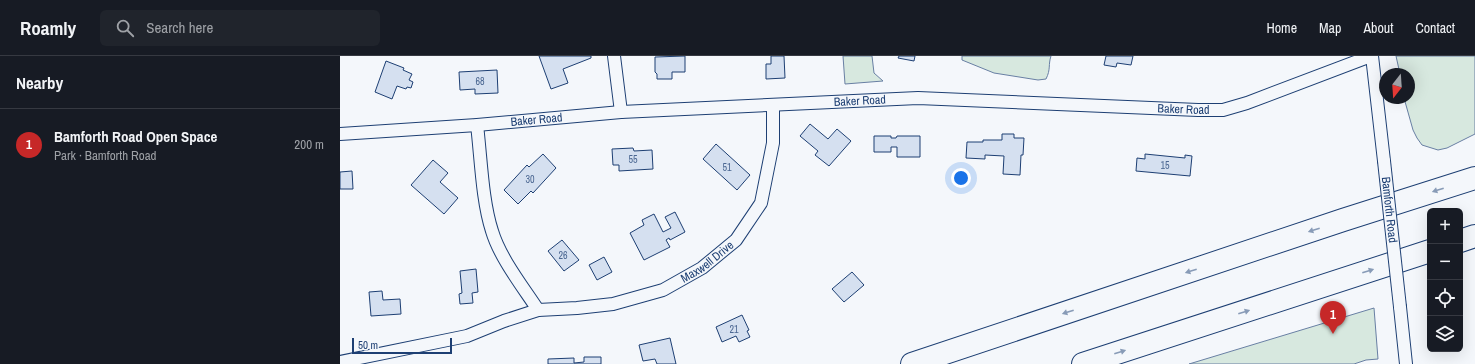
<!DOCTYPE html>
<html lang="en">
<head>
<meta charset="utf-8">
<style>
	body { margin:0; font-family:"Archivo Narrow",sans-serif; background:#20242c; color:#f1f3f6 }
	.controls { position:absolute; right:12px; bottom:12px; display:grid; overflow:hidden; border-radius:6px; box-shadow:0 4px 16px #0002 }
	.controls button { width:36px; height:36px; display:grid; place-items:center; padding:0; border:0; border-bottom:1px solid #363941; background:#171b24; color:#f1f3f6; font:20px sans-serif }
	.compass { position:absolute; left:1039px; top:12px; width:36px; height:36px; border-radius:50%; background:#171b24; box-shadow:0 4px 16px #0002; rotate:197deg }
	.scale { position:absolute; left:12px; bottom:10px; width:100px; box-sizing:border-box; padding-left:4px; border:2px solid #1d3f73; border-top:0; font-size:11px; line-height:14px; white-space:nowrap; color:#1d3f73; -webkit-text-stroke:3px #f4f7fb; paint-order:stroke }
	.you { position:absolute; left:621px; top:122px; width:14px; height:14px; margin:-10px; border:3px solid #fff; border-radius:50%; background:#1a73e8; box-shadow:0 0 0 6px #1a73e833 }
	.badge { display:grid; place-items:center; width:26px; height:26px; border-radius:50%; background:#c62828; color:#fff; font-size:13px; font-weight:700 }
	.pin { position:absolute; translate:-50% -33px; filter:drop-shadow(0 1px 2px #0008) }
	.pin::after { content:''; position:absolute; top:21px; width:14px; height:12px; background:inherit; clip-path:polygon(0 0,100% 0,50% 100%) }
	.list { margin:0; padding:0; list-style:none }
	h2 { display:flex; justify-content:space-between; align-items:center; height:52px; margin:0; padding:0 16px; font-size:17px }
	h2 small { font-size:13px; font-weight:400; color:#9ea1a6 }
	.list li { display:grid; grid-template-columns:26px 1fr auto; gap:12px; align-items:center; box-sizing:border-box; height:72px; padding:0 16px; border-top:1px solid #363941 }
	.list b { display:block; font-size:15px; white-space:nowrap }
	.list p { margin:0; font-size:13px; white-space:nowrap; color:#9ea1a6 }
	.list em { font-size:13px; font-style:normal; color:#9ea1a6 }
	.icon { flex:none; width:22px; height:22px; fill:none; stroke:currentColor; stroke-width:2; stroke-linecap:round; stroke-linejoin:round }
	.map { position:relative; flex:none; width:1135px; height:308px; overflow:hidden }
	header { display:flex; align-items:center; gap:24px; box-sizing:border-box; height:56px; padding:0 20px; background:#171b24; border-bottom:1px solid #363941 }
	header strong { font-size:19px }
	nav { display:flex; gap:22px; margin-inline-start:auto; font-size:14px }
	.search { width:280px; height:36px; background:#20242c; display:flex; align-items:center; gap:10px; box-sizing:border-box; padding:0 14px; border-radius:6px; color:#9ea1a6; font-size:15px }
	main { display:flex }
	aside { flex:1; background:#171b24 }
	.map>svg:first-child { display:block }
</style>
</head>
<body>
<header>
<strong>Roamly</strong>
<div class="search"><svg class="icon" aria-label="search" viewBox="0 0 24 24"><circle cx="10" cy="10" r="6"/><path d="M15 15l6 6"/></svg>Search here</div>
<nav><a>Home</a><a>Map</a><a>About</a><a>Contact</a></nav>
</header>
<main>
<aside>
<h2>Nearby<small></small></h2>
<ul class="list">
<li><span class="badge">1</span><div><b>Bamforth Road Open Space</b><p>Park · Bamforth Road</p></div><em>200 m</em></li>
</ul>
</aside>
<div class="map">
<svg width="1135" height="308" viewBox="0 0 1135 308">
	<rect width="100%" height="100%" fill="#f4f7fb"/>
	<path fill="#d7e8df" stroke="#687fa3" d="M503,0H532L534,17L543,25L505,28Z
		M622,0H711C708,9 711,13 706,23L698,24L654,17L622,4Z
		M1056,0H1135V78L1107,92L1098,94L1082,89L1077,82L1073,74L1064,42H1069V18H1060Z
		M1034,252L1038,303L1026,304L1014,308H849Z"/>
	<path fill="#d5e0f0" stroke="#1d3f73" d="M199,0H251V2L223,13L228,27L211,33Z
		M345,0V16H332V23H317V18L315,16V1Z
		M431,0H444L445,22L426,23V8H431Z
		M559,0H575L574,5L558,2Z
		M766,0H793L791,9L777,7L776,11L764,9Z
		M46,5L64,12L63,14L72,18L69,24L73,26L71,32L67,31L66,33L57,30L52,43L35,36Z
		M157,14L158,37L135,38V33L120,34L119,16Z
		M470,68L488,83L497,73L511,85L489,110L475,99L478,95L460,80Z
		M662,78H674V82H684L683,99H681L680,119L663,118L664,100L645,99V103L626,102L627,86H643V84H662Z
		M534,80H551V82H556L557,80H580V101H557V91H551V96H534Z
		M376,88L410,119L397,134L363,103Z
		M293,92L294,95L312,94L313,113L279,115V109H273L272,93Z
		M203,98L216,112L193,137L191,135L178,148L164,134L187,109L189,111Z
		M805,98L845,102V99L852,100L850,120L796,115L797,102L805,103Z
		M93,104L108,117L100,126L118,142L104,158L71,129Z
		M12,115L13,133H0V116Z
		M335,156L345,176L330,184L329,182L326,184L330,191L304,204L290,177L304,169L302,164L314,158L323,176L331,172L325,161Z
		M222,184L239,204L224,215L208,195Z
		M264,201L272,216L257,224L249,209Z
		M136,213L138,236L132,237L133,247L120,248L119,238L122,237L120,215Z
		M512,216L524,229L504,246L492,233Z
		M42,235L43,244L60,243L61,258L31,260L29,236Z
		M402,259L409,274L407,275L410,281L399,286L396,280L382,286L376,271Z
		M330,282L336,308H317L315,303L303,305L299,289Z
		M244,301H261V308H208V303L234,302V307L244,306Z"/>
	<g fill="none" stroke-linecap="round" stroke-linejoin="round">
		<defs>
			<g id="minor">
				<path d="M274,0L281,56"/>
				<path d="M1032,0L1044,105"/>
				<path d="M137,69C141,102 142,144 152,175C160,202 183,231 198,254"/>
				<path id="s1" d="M0,78L137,69L281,56L578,42L858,54H883L907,47L1031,0"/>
				<path d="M1060,251L1066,308"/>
				<path id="s2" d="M0,306L127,280L164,265L198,254L237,252L273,248L323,234L362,212L396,184L421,147L433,87V49"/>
			</g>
			<path id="motorway" d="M1120,185L1135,180
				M572,308L1003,164L1135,122
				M743,308L1090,195"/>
		</defs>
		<use href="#minor" stroke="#1d3f73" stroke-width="14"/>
		<use href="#motorway" stroke="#1d3f73" stroke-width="24"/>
		<use href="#minor" stroke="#f4f7fb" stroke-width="12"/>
		<use href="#motorway" stroke="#f4f7fb" stroke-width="22"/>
		<defs>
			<g id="minor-bridge">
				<path id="s3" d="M1044,105L1060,251"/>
			</g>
		</defs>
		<use href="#minor-bridge" stroke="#1d3f73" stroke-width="14" stroke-linecap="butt"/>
		<use href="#minor-bridge" stroke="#f4f7fb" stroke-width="12"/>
	</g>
	<defs><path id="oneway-solid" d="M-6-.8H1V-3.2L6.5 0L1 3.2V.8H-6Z"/></defs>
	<g fill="#889bb7">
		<use href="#oneway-solid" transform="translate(1098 134) rotate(162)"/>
		<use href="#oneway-solid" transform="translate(974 174) rotate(162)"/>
		<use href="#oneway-solid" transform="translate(851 215) rotate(162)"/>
		<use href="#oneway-solid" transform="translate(1028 215) rotate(-18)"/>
		<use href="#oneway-solid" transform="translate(728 256) rotate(162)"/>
		<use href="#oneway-solid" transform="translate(904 256) rotate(-18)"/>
		<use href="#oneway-solid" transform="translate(780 296) rotate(-18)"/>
	</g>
	<g text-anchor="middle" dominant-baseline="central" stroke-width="3" stroke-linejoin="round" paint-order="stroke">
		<g font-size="10" fill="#4b6792">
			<text x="140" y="25">68</text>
			<text x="293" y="103">55</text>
			<text x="825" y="109">15</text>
			<text x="387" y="111">51</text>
			<text x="190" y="123">30</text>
			<text x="223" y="199">26</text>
			<text x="394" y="273">21</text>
		</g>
		<g font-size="12" fill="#1d3f73" stroke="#f4f7fb">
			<text stroke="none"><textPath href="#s1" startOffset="521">Baker Road</textPath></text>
			<text stroke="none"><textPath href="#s1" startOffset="845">Baker Road</textPath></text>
			<text stroke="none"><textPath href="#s1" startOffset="197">Baker Road</textPath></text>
			<text stroke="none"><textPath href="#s3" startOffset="49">Bamforth Road</textPath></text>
			<text stroke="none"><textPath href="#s2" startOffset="385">Maxwell Drive</textPath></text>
		</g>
	</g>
</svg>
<div class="controls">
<button>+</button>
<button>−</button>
<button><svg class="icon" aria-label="locate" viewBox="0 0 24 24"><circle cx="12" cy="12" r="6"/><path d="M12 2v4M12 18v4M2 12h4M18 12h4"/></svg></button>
<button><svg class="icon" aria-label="layers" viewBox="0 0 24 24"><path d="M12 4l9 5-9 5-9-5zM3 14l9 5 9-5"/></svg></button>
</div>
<svg class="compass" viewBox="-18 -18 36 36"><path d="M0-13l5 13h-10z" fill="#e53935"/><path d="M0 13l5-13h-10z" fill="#9ea1a6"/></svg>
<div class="scale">50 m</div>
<div class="you"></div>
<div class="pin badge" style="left:993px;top:278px">1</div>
</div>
</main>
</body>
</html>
